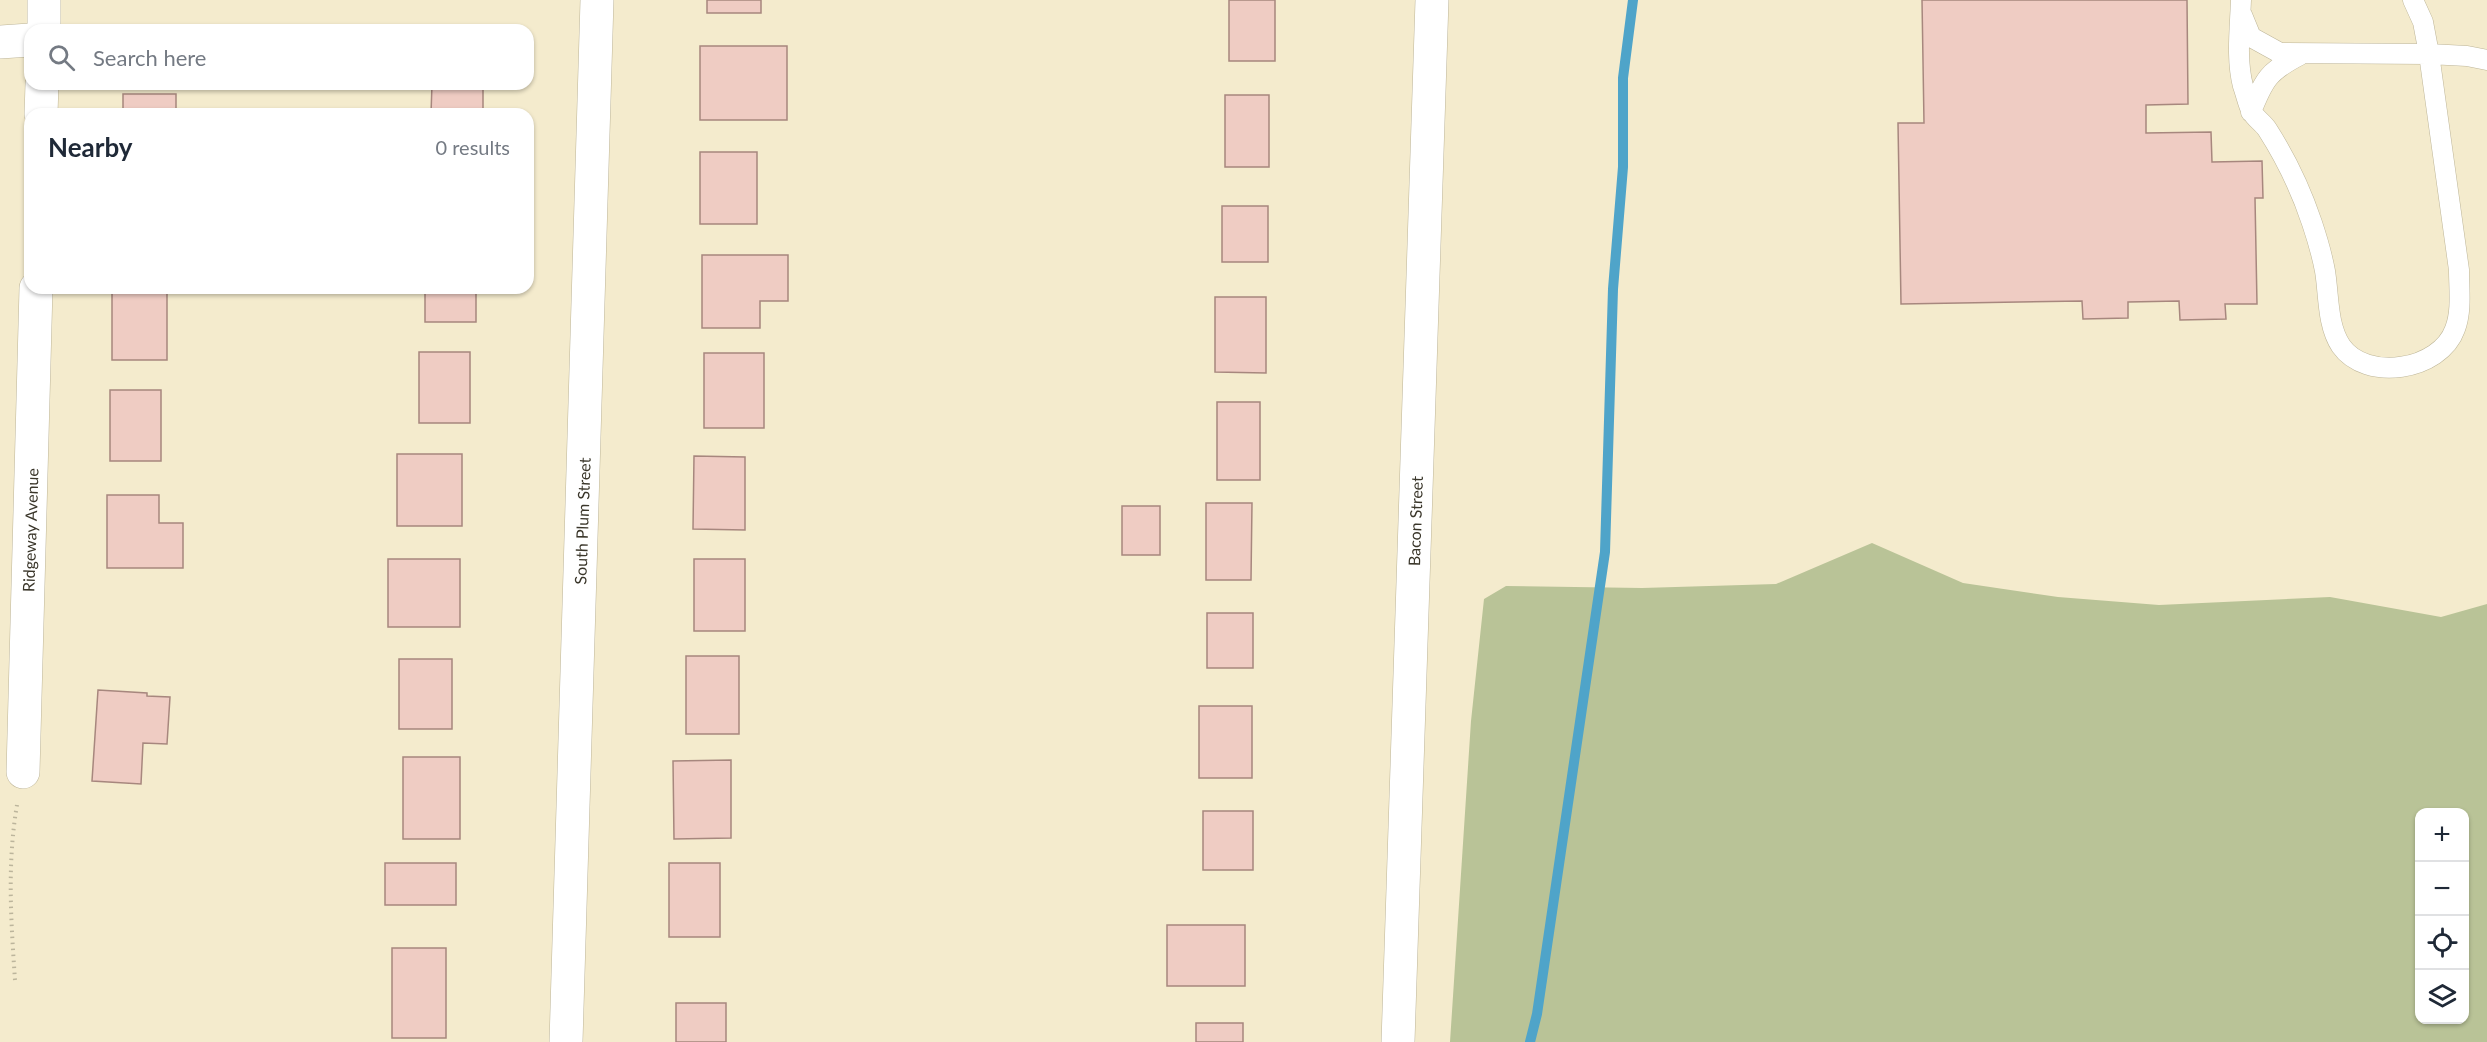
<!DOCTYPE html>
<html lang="en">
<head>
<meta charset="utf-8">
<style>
	body { margin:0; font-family:Lato,sans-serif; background:#f2f2f3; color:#1f2937 }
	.controls { position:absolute; right:18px; bottom:18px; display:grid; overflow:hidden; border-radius:12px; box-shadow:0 2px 4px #0004 }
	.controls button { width:54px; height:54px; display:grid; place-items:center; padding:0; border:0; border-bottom:2px solid #e0e1e3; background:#fff; color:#1f2937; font:30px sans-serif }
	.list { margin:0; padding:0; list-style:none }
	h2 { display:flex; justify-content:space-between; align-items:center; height:78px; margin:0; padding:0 24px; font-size:26px }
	h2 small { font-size:20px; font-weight:400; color:#747a83 }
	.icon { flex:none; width:33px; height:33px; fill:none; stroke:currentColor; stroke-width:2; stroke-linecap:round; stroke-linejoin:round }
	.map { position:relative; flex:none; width:2487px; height:1042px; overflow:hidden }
	.search { position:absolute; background:#fff; box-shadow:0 2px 4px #0004; left:24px; top:24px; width:510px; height:66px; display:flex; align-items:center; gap:15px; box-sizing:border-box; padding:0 21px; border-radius:18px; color:#747a83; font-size:22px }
	.panel { position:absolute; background:#fff; box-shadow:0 2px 4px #0004; left:24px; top:108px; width:510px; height:186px; border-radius:18px }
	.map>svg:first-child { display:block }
</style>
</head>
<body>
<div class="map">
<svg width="2487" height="1042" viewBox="0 0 2487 1042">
	<rect width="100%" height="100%" fill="#f4ebcd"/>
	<path fill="#b9c397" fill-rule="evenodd" d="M1872,543L1963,583L2058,597L2159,605L2330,597L2441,617L2487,604V1042H1450L1471,721L1484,599L1506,586L1642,588L1776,584ZM2420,812H2464V1020H2420Z"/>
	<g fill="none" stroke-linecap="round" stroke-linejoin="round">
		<path stroke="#4fa4c9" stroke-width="10" d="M1530,1042L1537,1014L1605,552L1613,289L1623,167V78L1633,0"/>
	</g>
	<path fill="#efccc3" stroke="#a7877e" stroke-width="1.5" d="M707,0H761V13H707Z
		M1229,0H1275V61H1229Z
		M1922,0H2187L2188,104L2146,105V133L2211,132L2212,162L2262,161L2263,198H2255L2257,304H2225L2226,319L2180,320L2179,301L2128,302V318L2083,319L2082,301L1901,304L1898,123H1924Z
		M700,46H787V120H700Z
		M432,84H483V114H431Z
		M123,94H176V114H123Z
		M1225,95H1269V167H1225Z
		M700,152H757V224H700Z
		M1222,206H1268V262H1222Z
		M702,255H788V301H760V328H702Z
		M112,288H167V360H112Z
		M425,288H476V322H425Z
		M1215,297H1266V373L1215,372Z
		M419,352H470V423H419Z
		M704,353H764V428H704Z
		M110,390H161V461H110Z
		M1217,402H1260V480H1217Z
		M397,454H462V526H397Z
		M694,456L745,457V530L693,529Z
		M107,495H159V523H183V568H107Z
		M1206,503H1252L1251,580H1206Z
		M1122,506H1160V555H1122Z
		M388,559H460V627H388Z
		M694,559H745V631H694Z
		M1207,613H1253V668H1207Z
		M686,656H739V734H686Z
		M399,659H452V729H399Z
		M98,690L147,693V696L170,697L167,744L143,743L141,784L92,781Z
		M1199,706H1252V778H1199Z
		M403,757H460V839H403Z
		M731,760V838L674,839L673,761Z
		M1203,811H1253V870H1203Z
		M385,863H456V905H385Z
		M669,863H720V937H669Z
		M1167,925H1245V986H1167Z
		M392,948H446V1038H392Z
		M676,1003H726V1042H676Z
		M1196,1023H1243V1042H1196Z"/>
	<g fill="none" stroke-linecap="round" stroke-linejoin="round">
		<defs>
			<path id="service" d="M2241,0C2240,28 2236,59 2243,86C2246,94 2248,105 2252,112C2255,118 2263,123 2267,129C2285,157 2301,190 2312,223C2317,238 2322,255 2325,271C2329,295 2327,325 2341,346C2366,382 2440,371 2455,329C2462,311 2459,289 2459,270L2429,54L2423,22L2413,0
				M2242,15L2251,37L2280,53L2429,54L2467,56L2487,60
				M2251,112C2264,79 2269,71 2300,55"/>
			<path id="minor" d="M44,30V0
				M0,42L30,40
				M41,114L42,84
				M23,772L36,288
				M566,1042L597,0
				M1398,1042L1432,0"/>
		</defs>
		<use href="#service" stroke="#bdb598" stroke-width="21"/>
		<use href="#minor" stroke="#bdb598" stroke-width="34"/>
		<path stroke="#bcb59c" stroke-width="4" stroke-dasharray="1.5 4.5" stroke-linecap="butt" d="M15,980C11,922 7,863 17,805"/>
		<use href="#service" stroke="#fff" stroke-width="20"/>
		<use href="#minor" stroke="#fff" stroke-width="33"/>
	</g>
	<g text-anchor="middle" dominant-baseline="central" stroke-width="5" stroke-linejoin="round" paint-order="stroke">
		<g font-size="16" fill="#3a362a" stroke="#fff">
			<text transform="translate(582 521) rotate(-88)">South Plum Street</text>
			<text transform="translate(1415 521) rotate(-88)">Bacon Street</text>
			<text transform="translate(30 530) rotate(-88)">Ridgeway Avenue</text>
		</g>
	</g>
</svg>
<div class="controls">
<button>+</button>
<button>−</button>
<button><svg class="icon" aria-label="locate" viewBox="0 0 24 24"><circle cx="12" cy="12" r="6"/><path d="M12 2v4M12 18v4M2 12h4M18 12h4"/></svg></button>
<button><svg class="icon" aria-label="layers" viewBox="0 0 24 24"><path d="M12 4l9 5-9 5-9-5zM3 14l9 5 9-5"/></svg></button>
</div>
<div class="search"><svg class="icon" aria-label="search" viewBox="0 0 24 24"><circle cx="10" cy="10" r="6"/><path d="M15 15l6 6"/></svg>Search here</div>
<section class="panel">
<h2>Nearby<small>0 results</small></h2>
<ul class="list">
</ul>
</section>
</div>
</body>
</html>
